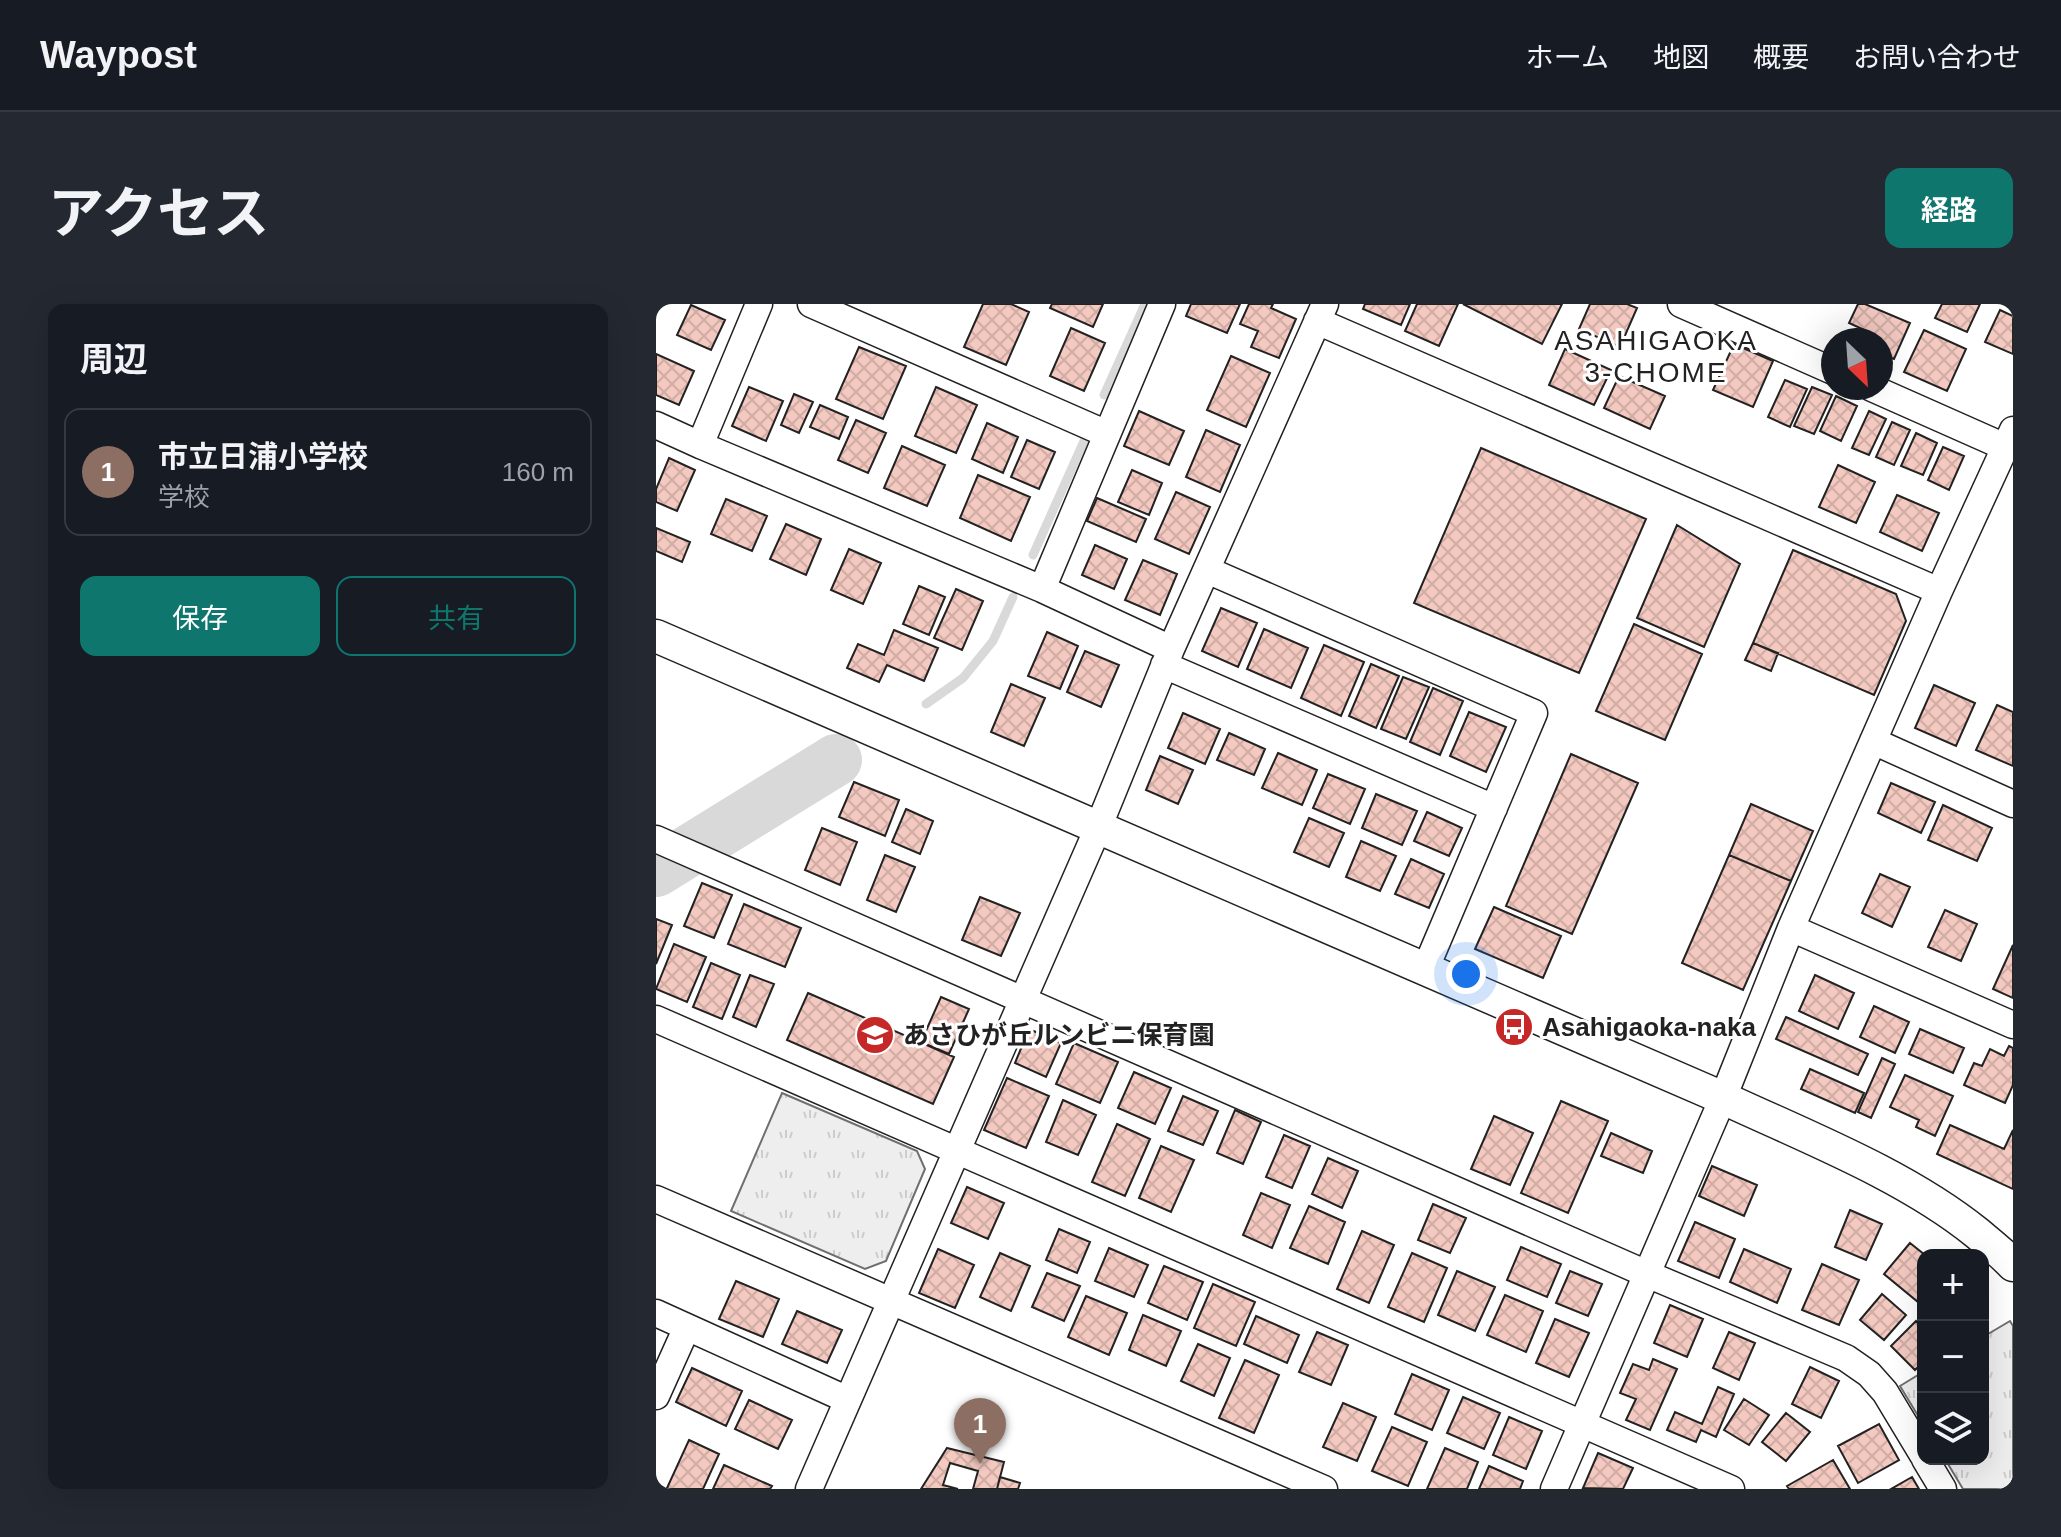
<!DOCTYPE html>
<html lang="ja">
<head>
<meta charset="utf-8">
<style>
	body { margin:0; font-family:Helvetica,"Noto Sans JP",sans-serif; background:#242831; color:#f1f3f6 }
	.controls { position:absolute; right:24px; bottom:24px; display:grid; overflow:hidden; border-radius:16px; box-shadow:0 8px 32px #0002 }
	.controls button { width:72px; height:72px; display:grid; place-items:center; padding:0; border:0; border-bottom:2px solid #363941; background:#171b24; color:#f1f3f6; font:40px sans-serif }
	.compass { position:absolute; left:1165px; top:24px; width:72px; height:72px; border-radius:50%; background:#171b24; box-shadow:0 8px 32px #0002; rotate:155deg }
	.you { position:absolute; left:810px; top:670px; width:28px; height:28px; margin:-20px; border:6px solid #fff; border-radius:50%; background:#1a73e8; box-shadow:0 0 0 12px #1a73e833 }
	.badge { display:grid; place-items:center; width:52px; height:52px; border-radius:50%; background:#0f766e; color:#fff; font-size:26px; font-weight:700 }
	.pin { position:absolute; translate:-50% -66px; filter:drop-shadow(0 2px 4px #0008) }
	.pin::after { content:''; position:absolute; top:42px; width:28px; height:24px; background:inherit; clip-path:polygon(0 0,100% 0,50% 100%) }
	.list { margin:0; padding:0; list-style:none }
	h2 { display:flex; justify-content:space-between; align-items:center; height:104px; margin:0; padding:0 32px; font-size:34px }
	h2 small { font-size:26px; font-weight:400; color:#9ea1a6 }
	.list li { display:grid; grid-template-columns:52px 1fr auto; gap:24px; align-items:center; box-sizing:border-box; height:128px; margin:0 16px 16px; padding:0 16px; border:2px solid #363941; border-radius:16px }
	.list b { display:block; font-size:30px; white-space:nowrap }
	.list p { margin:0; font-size:26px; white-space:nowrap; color:#9ea1a6 }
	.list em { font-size:26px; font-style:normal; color:#9ea1a6 }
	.actions { display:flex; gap:16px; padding:24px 32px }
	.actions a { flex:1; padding:18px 0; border:2px solid #0f766e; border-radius:16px; text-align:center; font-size:28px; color:#0f766e }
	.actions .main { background:#0f766e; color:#fff }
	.icon { flex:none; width:44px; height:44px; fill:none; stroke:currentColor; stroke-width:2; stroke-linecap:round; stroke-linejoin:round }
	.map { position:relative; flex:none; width:1357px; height:1185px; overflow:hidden; border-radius:16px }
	header { display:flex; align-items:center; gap:48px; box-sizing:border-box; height:112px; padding:0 40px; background:#171b24; border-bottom:2px solid #363941 }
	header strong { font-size:38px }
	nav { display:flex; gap:44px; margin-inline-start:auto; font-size:28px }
	.intro { display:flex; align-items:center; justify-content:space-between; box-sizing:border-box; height:192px; padding:0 48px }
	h1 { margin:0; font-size:56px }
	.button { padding:20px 36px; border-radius:16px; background:#0f766e; color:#fff; font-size:28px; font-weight:700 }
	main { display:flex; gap:48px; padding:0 48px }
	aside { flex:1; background:#171b24; border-radius:16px; box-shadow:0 8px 32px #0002 }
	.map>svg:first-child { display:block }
</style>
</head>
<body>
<header>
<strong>Waypost</strong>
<nav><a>ホーム</a><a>地図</a><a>概要</a><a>お問い合わせ</a></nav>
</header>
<div class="intro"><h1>アクセス</h1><a class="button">経路</a></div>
<main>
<aside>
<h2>周辺<small></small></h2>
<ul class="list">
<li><span class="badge" style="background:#8d6e63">1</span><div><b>市立日浦小学校</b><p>学校</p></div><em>160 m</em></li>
</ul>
<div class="actions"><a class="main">保存</a><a>共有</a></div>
</aside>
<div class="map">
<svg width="1357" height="1185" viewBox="0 0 1357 1185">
	<defs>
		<pattern id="park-tufts" width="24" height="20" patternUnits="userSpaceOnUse" patternTransform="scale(2)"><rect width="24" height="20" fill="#eee"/><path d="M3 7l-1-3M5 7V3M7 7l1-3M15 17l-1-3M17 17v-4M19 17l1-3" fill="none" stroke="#ccc"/></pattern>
		<pattern id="building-cross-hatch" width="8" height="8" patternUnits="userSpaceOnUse" patternTransform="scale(2)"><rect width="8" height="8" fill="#f3c9c0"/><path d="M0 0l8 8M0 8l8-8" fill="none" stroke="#d0aca5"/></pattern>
	</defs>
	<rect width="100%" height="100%" fill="#fff"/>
	<path fill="url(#park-tufts)" stroke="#6f6f6f" stroke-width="2" d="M126,789L261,847L269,865L230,957L209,965L75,907Z
		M1354,1017L1357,1022V1185H1307L1289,1155H1327V1033Z
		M1267,1068V1120L1244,1082Z"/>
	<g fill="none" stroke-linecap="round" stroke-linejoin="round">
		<path stroke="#d9d9d9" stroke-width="9" d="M448,91L489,0
			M377,251L428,137
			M270,400L307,374L337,337L357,293"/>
		<path stroke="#d9d9d9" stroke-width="52" d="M0,567L180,456"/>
	</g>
	<path fill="url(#building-cross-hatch)" stroke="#222" stroke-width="2" d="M327,0H355L373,8L350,61L308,43Z
		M396,0H447L437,23L394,4Z
		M535,0H584L571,29L530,12Z
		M593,0H617L615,4L640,15L623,54L595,43L602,27L584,20Z
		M709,0H754L745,21L707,5Z
		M761,0H802L783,42L749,27Z
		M807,0H906L886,40Z
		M934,0H971L981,4L964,43L923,25Z
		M1202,0H1209L1254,19L1238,55L1225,50V36H1210L1213,28L1193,19Z
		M1286,0H1324L1311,28L1279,14Z
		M35,1L69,16L55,46L21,31Z
		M1344,6L1357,12V50L1329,38Z
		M415,24L449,39L428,87L394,72Z
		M1268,26L1310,45L1291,87L1248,68Z
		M1078,40L1117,57L1097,103L1057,86Z
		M203,43L250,62L227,115L180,95Z
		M909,45L955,66L938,101L893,81Z
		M0,50L38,67L23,101L0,91Z
		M575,52L614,69L590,123L551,106Z
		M963,72L1009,92L994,125L948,104Z
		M1129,76L1151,85L1134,123L1112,113Z
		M93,83L127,97L110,137L76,122Z
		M280,83L321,101L300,149L259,132Z
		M1156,83L1176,91L1158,130L1138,122Z
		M138,90L157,98L143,129L125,121Z
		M1180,92L1201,102L1185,137L1164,127Z
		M164,101L192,113L183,135L154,123Z
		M483,107L528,127L513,161L468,142Z
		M1213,107L1230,115L1213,151L1196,144Z
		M200,116L230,129L212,169L182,156Z
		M1236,118L1254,126L1238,161L1220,153Z
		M331,119L362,133L347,169L316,155Z
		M550,126L584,141L564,188L530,173Z
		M1260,129L1281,139L1267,171L1245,162Z
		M371,136L399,148L383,185L355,173Z
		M246,142L289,161L271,202L228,184Z
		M1287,143L1308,152L1293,186L1272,176Z
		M825,144L990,215L923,369L758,299Z
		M13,154L39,166L21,207L0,198V185Z
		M1182,161L1219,178L1200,219L1163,203Z
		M476,166L506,179L493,211L462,198Z
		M322,171L374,193L355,237L304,214Z
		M520,188L554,203L533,250L499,235Z
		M1241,191L1283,209L1266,247L1224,228Z
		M441,194L490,215L480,238L431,217Z
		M70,195L111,212L96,247L55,230Z
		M130,220L165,235L150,271L114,255Z
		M1021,221L1084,260L1048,343L981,314Z
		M0,224L34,238L26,258L0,247Z
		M439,241L471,255L458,285L426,271Z
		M193,245L225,259L207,300L175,286Z
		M1137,246L1240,290L1250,317L1218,391L1097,339Z
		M487,256L521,270L504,311L469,296Z
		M263,282L289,293L273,331L247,320Z
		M300,285L327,297L306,346L278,334Z
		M565,304L601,319L582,363L546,347Z
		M978,320L1046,350L1009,436L940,407Z
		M608,325L652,344L635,384L591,365Z
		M238,326L282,344L268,377L231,361L223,378L191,364L202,340L228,351Z
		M391,328L422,342L404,385L372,372Z
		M1097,339L1122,349L1115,367L1089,356Z
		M668,341L708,358L685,412L645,394Z
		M429,347L463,361L445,403L411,388Z
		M715,360L743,372L720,424L693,412Z
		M747,373L773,383L750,435L725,425Z
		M355,380L389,394L368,442L335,428Z
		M1278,381L1319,399L1300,442L1259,424Z
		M777,384L807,397L784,451L754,438Z
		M1341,401L1357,408V462L1320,446Z
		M813,408L850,423L830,468L794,452Z
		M527,409L564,425L549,460L512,444Z
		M573,429L609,445L598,471L561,456Z
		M622,449L661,466L646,501L606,484Z
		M915,450L982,479L916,630L850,602Z
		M504,452L537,466L522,500L490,486Z
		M672,470L709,485L694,520L657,504Z
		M198,478L243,496L229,532L183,513Z
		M1235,479L1279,498L1265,529L1222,509Z
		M720,490L761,507L746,541L706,524Z
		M1095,500L1157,527L1135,577L1073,551Z
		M1287,501L1336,524L1321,557L1272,536Z
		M250,505L277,517L264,550L236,538Z
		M771,508L806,524L793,552L758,537Z
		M653,514L688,529L673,563L638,548Z
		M166,524L201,538L184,581L149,566Z
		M705,537L740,552L724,587L690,573Z
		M229,551L259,563L240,608L211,596Z
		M1073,551L1135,577L1087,686L1026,659Z
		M755,555L788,570L773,604L739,590Z
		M1224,570L1254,583L1236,623L1206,609Z
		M46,579L76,591L58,634L28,622Z
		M324,593L364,609L345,652L306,636Z
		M88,600L145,624L129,663L72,640Z
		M838,603L905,632L887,674L819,645Z
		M1289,606L1321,620L1305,657L1272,643Z
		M0,615L16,621L0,660Z
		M18,640L50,653L31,698L0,685Z
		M1357,641V694L1337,685Z
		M55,659L84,671L66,715L37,703Z
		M94,671L118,680L100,723L77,713Z
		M1159,671L1198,689L1182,725L1143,707Z
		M152,689L298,753L277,800L131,736Z
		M285,693L313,705L293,750L265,738Z
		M1218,702L1253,718L1239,749L1204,733Z
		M1130,713L1212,750L1202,771L1120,735Z
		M373,725L405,739L390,773L359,759Z
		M1264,725L1308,744L1297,769L1253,750Z
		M418,739L462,758L444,799L400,780Z
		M1353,742L1357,744V781L1349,799L1308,781L1318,759L1326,762L1334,745L1348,752Z
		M1226,754L1239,760L1215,814L1202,808Z
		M1154,765L1208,789L1199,809L1145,785Z
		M478,768L515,784L499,820L462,804Z
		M1249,771L1297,792L1279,832L1260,823L1263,816L1234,803Z
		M351,774L393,792L370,844L328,826Z
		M527,792L562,807L547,841L512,827Z
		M407,796L440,811L422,851L390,838Z
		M905,797L952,817L912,909L865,889Z
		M579,806L605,818L587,860L561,849Z
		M838,812L877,829L854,881L815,865Z
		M461,820L494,835L469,892L436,878Z
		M1294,821L1348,845L1357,826V885L1281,850Z
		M955,829L996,847L987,869L945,852Z
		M628,831L654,842L636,884L610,873Z
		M505,842L538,856L515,908L483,894Z
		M672,854L702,867L686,904L656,890Z
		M1056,862L1101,881L1088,912L1043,892Z
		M311,883L348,899L332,935L295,919Z
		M605,889L634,901L616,944L587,931Z
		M777,900L810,914L794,949L762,936Z
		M653,902L689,918L672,960L634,944Z
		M1194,906L1226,920L1210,956L1179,943Z
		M1039,918L1079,935L1063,974L1022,957Z
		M403,925L434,938L421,969L390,956Z
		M706,927L738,941L713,999L681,985Z
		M1254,939L1269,951H1267V992L1262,998L1228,970Z
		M865,943L905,960L891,993L851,976Z
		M453,944L492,961L478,993L439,977Z
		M282,945L318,961L299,1004L263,989Z
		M1088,945L1135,965L1121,999L1074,978Z
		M344,949L374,962L355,1007L324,993Z
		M756,949L791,964L768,1018L732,1003Z
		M1166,960L1203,976L1183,1021L1146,1006Z
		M508,962L547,978L531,1016L492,999Z
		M801,967L839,983L819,1027L782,1011Z
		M914,967L946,980L932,1012L900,999Z
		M391,969L424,982L408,1017L376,1003Z
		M80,977L123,995L107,1033L63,1015Z
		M557,980L599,998L580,1042L538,1024Z
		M1226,990L1250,1011L1228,1036L1204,1016Z
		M849,991L887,1007L870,1048L831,1031Z
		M430,992L471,1009L453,1051L412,1033Z
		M1014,1001L1047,1015L1031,1053L998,1039Z
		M141,1007L186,1026L171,1059L126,1040Z
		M487,1011L525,1027L510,1062L473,1046Z
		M600,1012L643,1031L631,1059L588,1040Z
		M899,1015L933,1029L913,1073L880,1059Z
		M1260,1017L1267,1025V1058L1259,1066L1235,1042Z
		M661,1028L692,1041L675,1081L643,1068Z
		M1073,1028L1099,1039L1083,1076L1057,1064Z
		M542,1040L574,1054L558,1092L525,1077Z
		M997,1055L1021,1065L994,1126L970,1116L980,1095L964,1089L977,1060L993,1066Z
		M589,1056L623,1071L598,1129L563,1114Z
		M1154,1063L1183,1077L1165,1114L1136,1100Z
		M36,1064L86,1087L70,1122L20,1098Z
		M756,1070L793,1086L776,1126L739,1110Z
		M1062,1083L1078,1090L1060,1133L1045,1126L1040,1138L1011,1126L1019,1108L1046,1120Z
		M807,1093L844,1109L828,1145L791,1129Z
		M1088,1095L1113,1111L1093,1141L1068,1126Z
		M93,1096L136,1116L122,1145L79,1125Z
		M687,1099L720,1113L701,1157L667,1143Z
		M1130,1109L1154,1128L1130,1157L1106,1138Z
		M853,1113L886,1127L870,1165L837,1151Z
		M1223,1120L1243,1156L1202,1179L1182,1142Z
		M736,1123L771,1138L752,1182L716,1167Z
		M33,1136L63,1150L47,1185H13L11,1184Z
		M291,1144L348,1158L341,1185H317L322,1167L294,1159L287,1181L302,1185H265Z
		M789,1144L822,1158L811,1185H771Z
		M942,1149L977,1164L967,1185L927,1184Z
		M1177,1156L1194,1185H1133L1131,1182Z
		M68,1161L116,1182L114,1185H57Z
		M833,1162L867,1177L864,1185H823Z
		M344,1173L364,1179L362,1185H341Z
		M1256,1173L1263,1185H1235Z"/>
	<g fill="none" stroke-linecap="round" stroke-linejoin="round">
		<defs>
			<path id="minor" d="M155,0L451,130
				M1025,0L1177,67
				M661,17L1283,287
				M1216,84L1349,143
				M0,121L44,141L386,285L515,345
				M44,141L103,0
				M551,266L878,409L769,666
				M386,285L506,0
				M508,361L838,504
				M1217,437L1357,500
				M0,535L991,970L1190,1054L1213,1070L1229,1088L1267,1151
				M1135,624L1357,721
				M0,715L1075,1185
				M0,895L668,1185
				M0,1009L192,1096
				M0,1092L31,1023
				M1269,1155L1287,1185
				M153,1185L442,524L515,345L669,0
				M898,1185L1067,794L1135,624L1283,287L1357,126"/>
			<path id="tertiary" d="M0,332L1067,794C1151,833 1249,871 1321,929C1333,939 1346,949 1357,961"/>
		</defs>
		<use href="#minor" stroke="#222" stroke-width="29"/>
		<use href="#tertiary" stroke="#222" stroke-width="35"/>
		<use href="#minor" stroke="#fff" stroke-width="26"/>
		<use href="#tertiary" stroke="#fff" stroke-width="32"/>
	</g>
	<defs>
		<symbol id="bus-disc" viewBox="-11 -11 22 22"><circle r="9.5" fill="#c62828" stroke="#fff"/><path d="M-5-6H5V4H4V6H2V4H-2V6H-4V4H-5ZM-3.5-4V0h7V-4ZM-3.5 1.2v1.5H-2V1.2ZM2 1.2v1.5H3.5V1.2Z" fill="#fff"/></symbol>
		<symbol id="school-disc" viewBox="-11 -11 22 22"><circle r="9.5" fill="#c62828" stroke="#fff"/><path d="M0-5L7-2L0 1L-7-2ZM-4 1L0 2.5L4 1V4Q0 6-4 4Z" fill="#fff"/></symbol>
	</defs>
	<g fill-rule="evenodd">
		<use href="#bus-disc" x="836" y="701" width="44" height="44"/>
		<use href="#school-disc" x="197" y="709" width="44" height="44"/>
	</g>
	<g text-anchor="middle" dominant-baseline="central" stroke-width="6" stroke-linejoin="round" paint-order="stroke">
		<g font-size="26" font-weight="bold" fill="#222" stroke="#fff" text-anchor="start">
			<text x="886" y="723">Asahigaoka-naka</text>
			<text x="247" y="731">あさひが丘ルンビニ保育園</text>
		</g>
		<g font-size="28" letter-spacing="2" fill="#222" stroke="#fff">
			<text x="1000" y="36">ASAHIGAOKA<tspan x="1000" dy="32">3-CHOME</tspan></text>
		</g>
	</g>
</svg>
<div class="controls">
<button>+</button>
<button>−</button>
<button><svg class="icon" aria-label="layers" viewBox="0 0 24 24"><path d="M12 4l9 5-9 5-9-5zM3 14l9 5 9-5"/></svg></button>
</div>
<svg class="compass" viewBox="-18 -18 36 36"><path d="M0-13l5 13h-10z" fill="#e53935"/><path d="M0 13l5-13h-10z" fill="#9ea1a6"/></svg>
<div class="you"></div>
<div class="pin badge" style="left:324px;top:1160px;background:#8d6e63">1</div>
</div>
</main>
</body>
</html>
